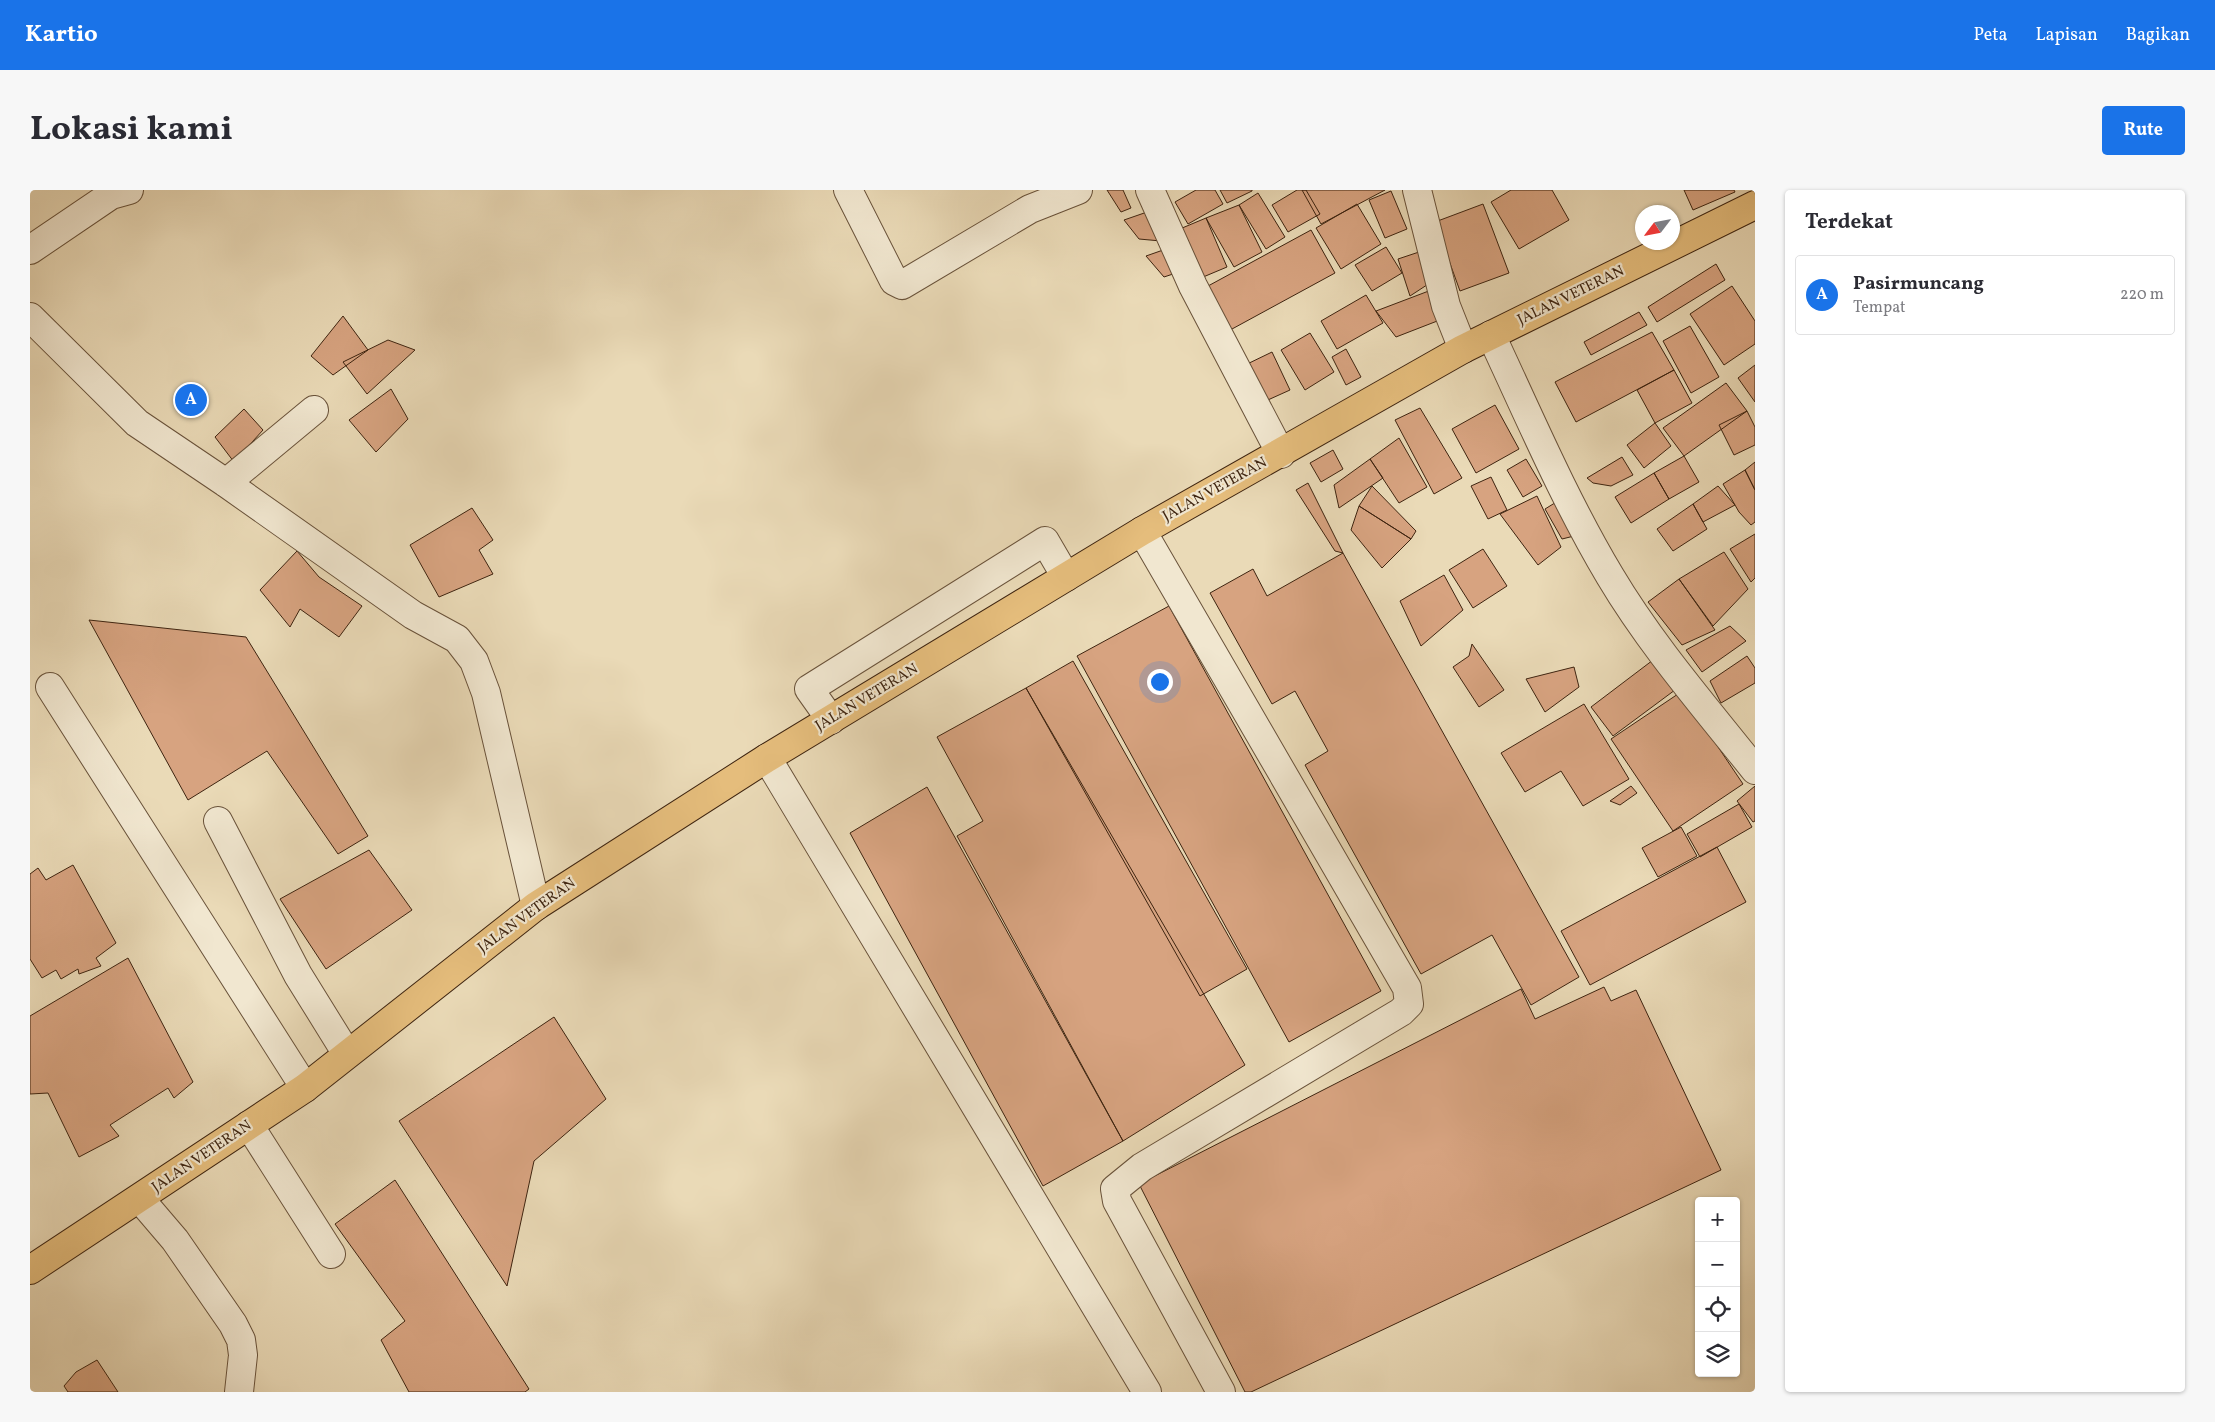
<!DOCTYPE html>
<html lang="id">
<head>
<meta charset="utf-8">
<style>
	body { margin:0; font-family:Vollkorn,serif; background:#f7f7f7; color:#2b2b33 }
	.controls { position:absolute; right:15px; bottom:15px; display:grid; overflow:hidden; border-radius:5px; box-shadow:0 1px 4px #0004 }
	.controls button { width:45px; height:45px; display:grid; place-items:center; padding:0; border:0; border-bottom:1px solid #e1e1e2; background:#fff; color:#2b2b33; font:25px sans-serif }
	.compass { position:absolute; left:1605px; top:15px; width:45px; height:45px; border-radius:50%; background:#fff; box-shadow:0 1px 4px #0004; rotate:238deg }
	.you { position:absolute; left:1129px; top:491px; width:18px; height:18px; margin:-12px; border:4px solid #fff; border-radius:50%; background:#1a73e8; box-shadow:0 0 0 8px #1a73e833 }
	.badge { display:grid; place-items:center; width:32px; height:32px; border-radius:50%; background:#1a73e8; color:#fff; font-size:16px; font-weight:700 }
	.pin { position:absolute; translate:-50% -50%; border:2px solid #fff; box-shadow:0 1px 5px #0006 }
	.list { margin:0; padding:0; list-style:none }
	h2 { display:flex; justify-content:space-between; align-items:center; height:65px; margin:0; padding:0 20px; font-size:21px }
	h2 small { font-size:16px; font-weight:400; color:#7c7c81 }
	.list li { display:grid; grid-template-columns:32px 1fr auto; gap:15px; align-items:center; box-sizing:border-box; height:80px; margin:0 10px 10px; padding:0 10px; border:1px solid #e1e1e2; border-radius:5px }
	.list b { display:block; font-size:19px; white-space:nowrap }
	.list p { margin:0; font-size:16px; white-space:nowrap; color:#7c7c81 }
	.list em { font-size:16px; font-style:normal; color:#7c7c81 }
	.icon { flex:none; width:28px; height:28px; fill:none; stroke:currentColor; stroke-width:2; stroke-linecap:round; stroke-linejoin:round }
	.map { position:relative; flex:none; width:1725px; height:1202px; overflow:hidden; border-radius:5px }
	header { display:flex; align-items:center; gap:30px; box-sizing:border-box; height:70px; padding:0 25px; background:#1a73e8; color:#fff }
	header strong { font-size:24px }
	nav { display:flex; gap:28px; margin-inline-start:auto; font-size:18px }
	.intro { display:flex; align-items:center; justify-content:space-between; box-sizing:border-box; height:120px; padding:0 30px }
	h1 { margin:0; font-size:35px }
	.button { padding:12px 22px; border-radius:5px; background:#1a73e8; color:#fff; font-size:18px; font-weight:700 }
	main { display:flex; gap:30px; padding:0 30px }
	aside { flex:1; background:#fff; border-radius:5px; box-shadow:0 1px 4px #0004 }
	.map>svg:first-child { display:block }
</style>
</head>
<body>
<header>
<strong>Kartio</strong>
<nav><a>Peta</a><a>Lapisan</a><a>Bagikan</a></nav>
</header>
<div class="intro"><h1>Lokasi kami</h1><a class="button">Rute</a></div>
<main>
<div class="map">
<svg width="1725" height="1202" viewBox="0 0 1725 1202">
	<rect width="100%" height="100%" fill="#eadab7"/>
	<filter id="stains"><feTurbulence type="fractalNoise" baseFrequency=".004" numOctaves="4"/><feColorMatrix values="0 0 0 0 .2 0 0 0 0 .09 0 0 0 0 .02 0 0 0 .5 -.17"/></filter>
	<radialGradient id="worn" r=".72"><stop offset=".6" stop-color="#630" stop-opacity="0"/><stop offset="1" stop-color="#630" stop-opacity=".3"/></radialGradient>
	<path fill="#d7a380" stroke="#3e2410" d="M1077,0H1093L1101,18L1091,22Z
		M1166,0H1185L1193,14L1158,34L1145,12Z
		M1190,0H1222V1L1197,13Z
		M1267,0H1276L1290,24L1258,42L1242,15Z
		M1272,0H1355L1291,34Z
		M1481,0H1522L1539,30L1489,59L1461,12Z
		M1654,0H1704L1705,2L1663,20Z
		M1361,1L1377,39L1355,48L1339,10Z
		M1228,3L1255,47L1236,59L1209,15Z
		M1327,14L1351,54L1311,79L1286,38Z
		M1453,14L1479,83L1430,101L1405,32Z
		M1209,15L1232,62L1204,77L1176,28Z
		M1120,21L1131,51L1109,49L1094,30Z
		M1176,28L1197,77L1166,90L1145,41Z
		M1281,40L1305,83L1191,145L1167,102Z
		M1356,57L1372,83L1342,101L1325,75Z
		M1136,59L1146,83L1134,87L1116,66Z
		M1389,62L1406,89L1380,106L1368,69Z
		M1686,74L1695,90L1627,132L1618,117Z
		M1702,96L1725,131V154L1694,175L1660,124Z
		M1404,99L1415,128L1366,147L1346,121Z
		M1336,105L1353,133L1307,159L1291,131Z
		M1609,122L1617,135L1561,165L1554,152Z
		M313,126L338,160L303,185L281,166Z
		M1660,136L1689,187L1661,203L1633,151Z
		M1622,142L1644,180L1546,232L1525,192Z
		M1280,143L1304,182L1275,200L1251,160Z
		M358,150L385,160L337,204L313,172Z
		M1316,159L1331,187L1316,195L1302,167Z
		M1242,162L1260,200L1229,214L1211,177Z
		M1725,175V212L1708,188Z
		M1644,180L1662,213L1625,233L1607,200Z
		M1696,193L1717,221L1654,266L1633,238Z
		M361,199L378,229L346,262L319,230Z
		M1465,215L1489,259L1446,283L1422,239Z
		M1390,218L1432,288L1404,304L1365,230Z
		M214,219L233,240L204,272L185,247Z
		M1717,221L1725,237V255L1704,265L1689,235Z
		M1625,233L1641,256L1614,278L1597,255Z
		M1369,248L1397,297L1369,313L1340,269Z
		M1303,260L1313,279L1291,292L1280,273Z
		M1654,266L1669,292L1639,309L1624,283Z
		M1592,267L1603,285L1581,296L1563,293L1557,288Z
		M1340,269L1353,288L1309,318L1304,295Z
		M1496,269L1512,296L1493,307L1477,280Z
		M1725,272V300L1715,280Z
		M1715,280L1725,300V332L1721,335L1709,322L1693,294Z
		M1624,283L1639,309L1601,333L1585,307Z
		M1461,287L1477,320L1458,329L1441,296Z
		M1278,293L1313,363L1305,361L1266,300Z
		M1342,296L1386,341L1381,349L1329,316Z
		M1688,296L1705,315L1673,332L1663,314Z
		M1507,306L1531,357L1508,375L1470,324Z
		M1528,311L1548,345L1532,349L1515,319Z
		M1663,314L1677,339L1643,361L1627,339Z
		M1329,316L1381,349L1352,378L1321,340Z
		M442,318L463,350L449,360L463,384L409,407L380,355Z
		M1725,344V388L1721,392L1700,359Z
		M1453,359L1477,396L1443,418L1419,380Z
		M267,361L289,387L332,416L309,447L270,419L260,437L230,400Z
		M1694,362L1718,399L1683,436L1649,389Z
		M1313,363L1549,787L1501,815L1462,745L1391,784L1275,575L1298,561L1265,501L1242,514L1180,403L1223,379L1237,406Z
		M1414,385L1433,420L1391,456L1370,411Z
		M1649,389L1685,440L1652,455L1618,412Z
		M1139,416L1351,801L1259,852L1047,466Z
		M59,430L216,447L338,646L308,664L237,561L158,610Z
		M1700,436L1716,451L1672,482L1656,460Z
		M1442,454L1474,500L1449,517L1423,477L1439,466Z
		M1717,466L1725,478V493L1691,513L1680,491Z
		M1627,467L1649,497L1583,546L1561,517Z
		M1043,471L1217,779L1170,806L996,498Z
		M1544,477L1549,497L1515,522L1496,489Z
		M996,498L1215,875L1093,951L927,646L953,631L907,547Z
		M1651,502L1713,594L1643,641L1581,549Z
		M1554,514L1599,589L1553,616L1531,581L1495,602L1471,563Z
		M1601,596L1607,603L1590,615L1580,611Z
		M1725,596V631L1723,632L1707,611Z
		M897,597L1093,951L1013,996L820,643Z
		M1709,614L1722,637L1670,667L1657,644Z
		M1651,637L1667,666L1628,687L1612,658Z
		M1687,657L1716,712L1560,795L1531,741Z
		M339,660L382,720L296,779L250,709Z
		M43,675L86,753L66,768L71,776L49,784L48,779L31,789L26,780L12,788L0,769V684L8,678L16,690Z
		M98,768L163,892L144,908L138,898L80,935L89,946L49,967L18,903L0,904V826Z
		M1574,797L1581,811L1606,800L1691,980L1221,1202H1215L1109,994L1491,799L1505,829Z
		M524,827L576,909L504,971L477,1096L369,931Z
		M365,990L499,1199L495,1202H379L351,1150L375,1131L305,1034Z
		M67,1170L88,1202H38L34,1196L46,1182Z"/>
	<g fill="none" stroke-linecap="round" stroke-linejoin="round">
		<defs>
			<path id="minor" d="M818,0L864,91L872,95L1000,19L1048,0
				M1120,0L1163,96L1251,264
				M1387,0L1416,116L1433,159
				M0,60L81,5L99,0
				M0,127L107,233L196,293L383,425L427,449L444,471L456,503L506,716
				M1461,145C1499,226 1534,309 1580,386C1621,455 1675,517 1725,580
				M196,293L284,220
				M1112,341L1377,798L1379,814L1371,822L1112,977L1085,999L1087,1011L1191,1202
				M20,497L275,898
				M801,530L779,499L1015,351L1036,387
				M737,568L1117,1202
				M188,631L268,785L317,864
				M219,935L301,1064
				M110,1009L145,1050L203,1134L211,1150L213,1165L209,1202"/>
			<path id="highway" d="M0,1080L275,898L506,716L737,568L1112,341L1433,159L1725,15"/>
		</defs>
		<use href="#minor" stroke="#69523a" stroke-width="30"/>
		<use href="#highway" stroke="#3e2410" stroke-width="30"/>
		<use href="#minor" stroke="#f1e7d0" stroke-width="28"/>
		<use href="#highway" stroke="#e5bd7c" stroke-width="28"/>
	</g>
	<g text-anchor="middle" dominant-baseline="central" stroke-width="4.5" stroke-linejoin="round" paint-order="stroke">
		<g font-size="15" fill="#3e2410" stroke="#f1e7d0">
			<text transform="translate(1541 106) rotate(-26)">JALAN VETERAN</text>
			<text transform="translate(1185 300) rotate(-29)">JALAN VETERAN</text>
			<text transform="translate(837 508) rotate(-31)">JALAN VETERAN</text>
			<text transform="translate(497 726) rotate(-36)">JALAN VETERAN</text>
			<text transform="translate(172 967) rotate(-34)">JALAN VETERAN</text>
		</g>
	</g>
	<rect width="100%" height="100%" filter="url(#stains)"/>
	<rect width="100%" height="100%" fill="url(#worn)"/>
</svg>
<div class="controls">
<button>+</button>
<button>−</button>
<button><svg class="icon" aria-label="locate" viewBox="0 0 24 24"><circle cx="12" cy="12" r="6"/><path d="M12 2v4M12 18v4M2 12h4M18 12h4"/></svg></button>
<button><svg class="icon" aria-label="layers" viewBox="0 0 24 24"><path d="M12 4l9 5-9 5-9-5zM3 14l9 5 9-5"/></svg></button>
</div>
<svg class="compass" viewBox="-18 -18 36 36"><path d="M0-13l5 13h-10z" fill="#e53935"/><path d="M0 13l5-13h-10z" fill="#7c7c81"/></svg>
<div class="you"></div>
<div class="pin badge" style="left:161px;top:210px">A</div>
</div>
<aside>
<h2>Terdekat<small></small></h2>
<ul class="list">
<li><span class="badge">A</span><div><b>Pasirmuncang</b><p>Tempat</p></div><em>220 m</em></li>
</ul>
</aside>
</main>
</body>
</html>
